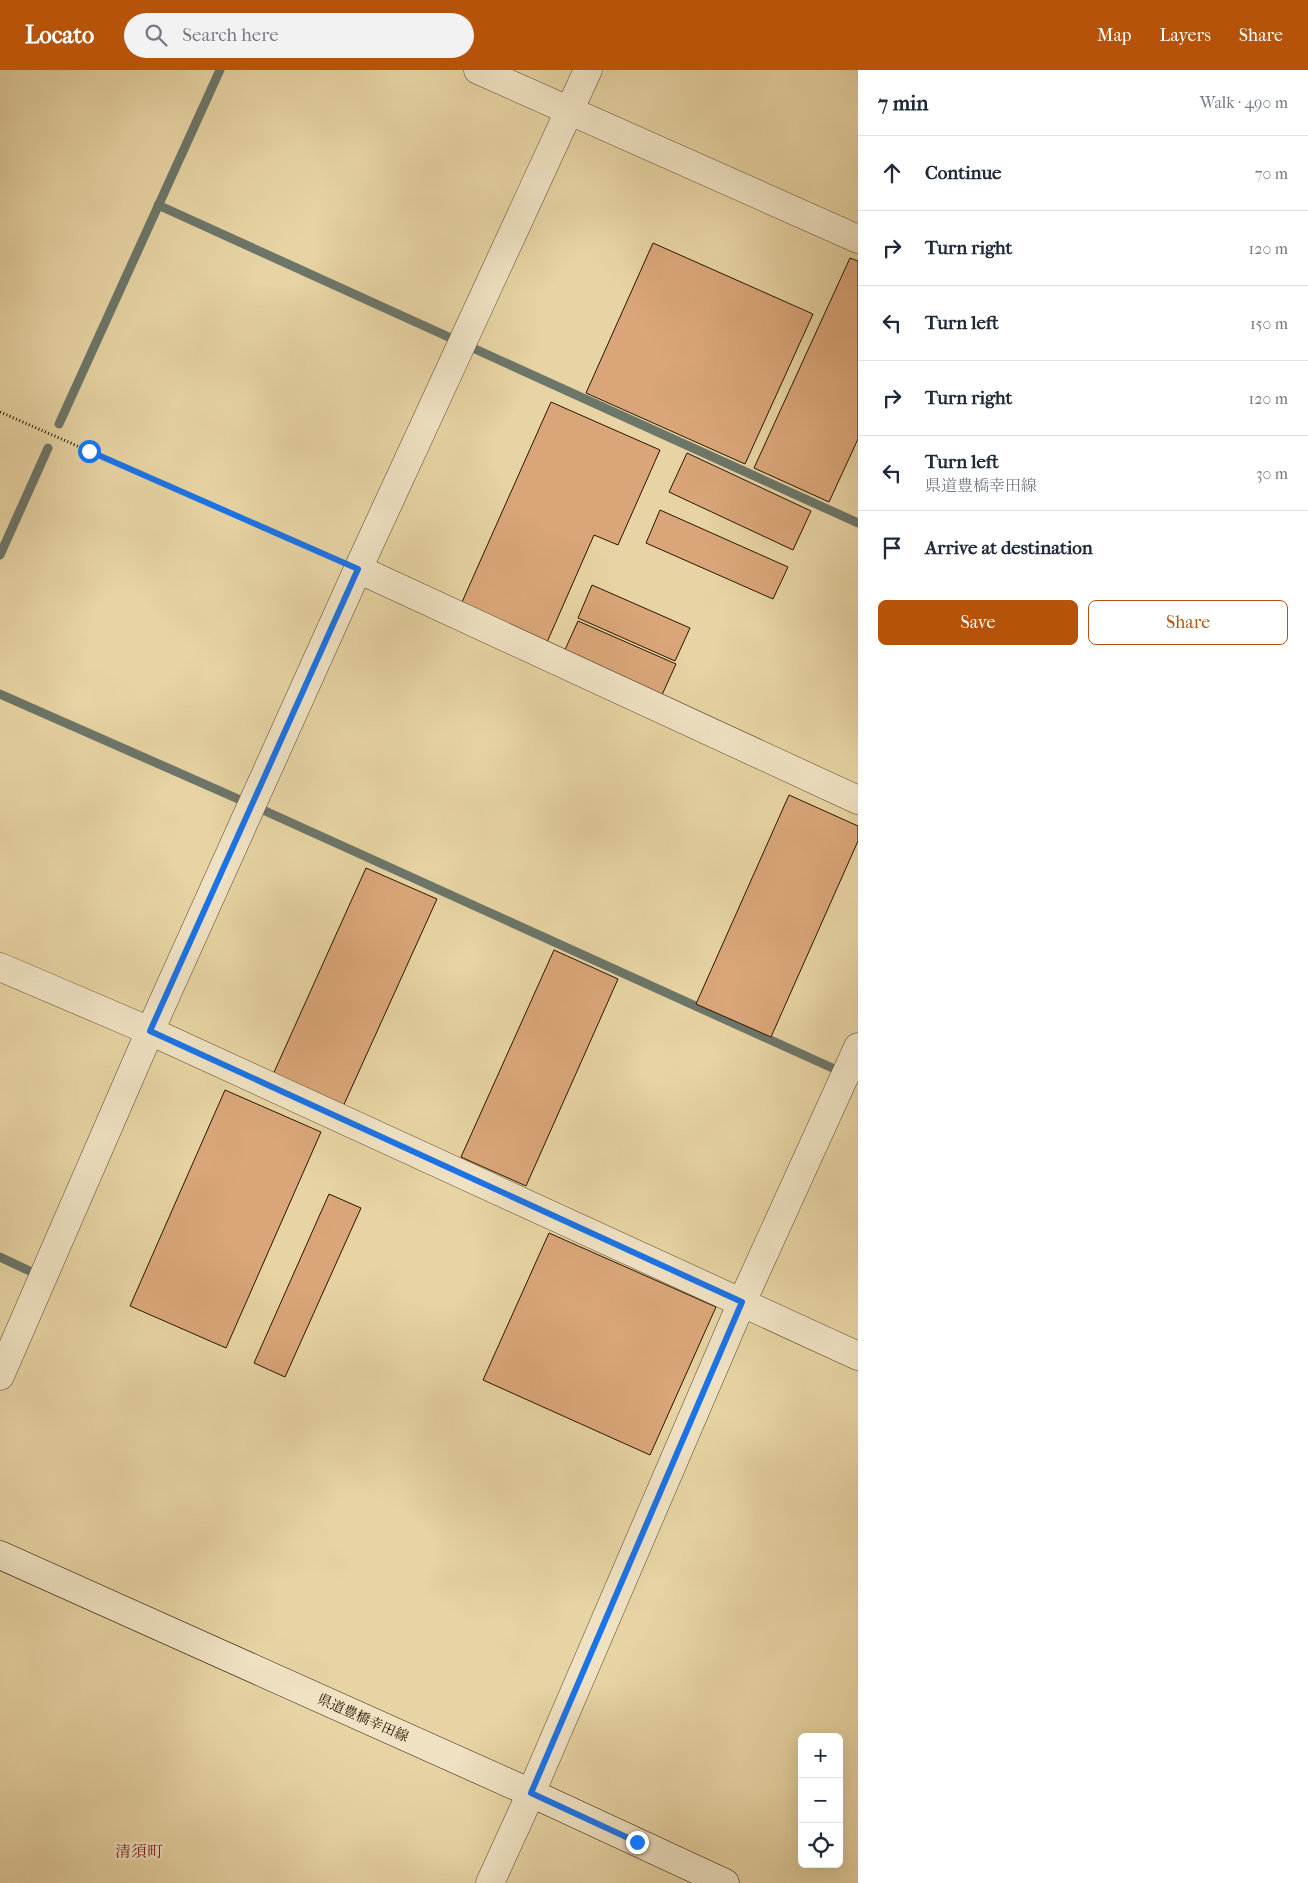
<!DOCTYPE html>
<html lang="en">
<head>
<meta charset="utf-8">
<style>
	body { margin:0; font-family:"IM FELL French Canon","Noto Serif JP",serif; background:#f2f2f3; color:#1f2937 }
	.controls { position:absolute; right:15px; bottom:15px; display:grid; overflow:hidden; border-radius:8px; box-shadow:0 5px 20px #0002 }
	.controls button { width:45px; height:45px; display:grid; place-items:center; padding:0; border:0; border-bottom:1px solid #e0e1e3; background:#fff; color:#1f2937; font:25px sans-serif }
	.stop { position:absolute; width:15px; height:15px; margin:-11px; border:4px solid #1a73e8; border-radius:50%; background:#fff }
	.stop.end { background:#1a73e8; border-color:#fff; box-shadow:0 1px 5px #0008 }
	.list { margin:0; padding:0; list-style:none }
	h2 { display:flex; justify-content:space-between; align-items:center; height:65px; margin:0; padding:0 20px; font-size:21px }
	h2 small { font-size:16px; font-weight:400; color:#747a83 }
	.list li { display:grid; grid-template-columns:32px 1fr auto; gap:15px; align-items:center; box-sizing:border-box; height:75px; padding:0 20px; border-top:1px solid #e0e1e3 }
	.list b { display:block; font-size:19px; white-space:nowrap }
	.list p { margin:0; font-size:16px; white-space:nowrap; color:#747a83 }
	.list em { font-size:16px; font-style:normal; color:#747a83 }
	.actions { display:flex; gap:10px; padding:15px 20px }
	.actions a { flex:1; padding:11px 0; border:1px solid #b45309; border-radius:8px; text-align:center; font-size:18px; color:#b45309 }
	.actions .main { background:#b45309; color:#fff }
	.icon { flex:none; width:28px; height:28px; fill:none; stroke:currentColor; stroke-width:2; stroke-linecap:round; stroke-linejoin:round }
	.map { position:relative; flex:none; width:858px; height:1813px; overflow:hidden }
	header { display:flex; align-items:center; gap:30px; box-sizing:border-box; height:70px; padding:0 25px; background:#b45309; color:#fff }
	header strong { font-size:24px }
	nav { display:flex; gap:28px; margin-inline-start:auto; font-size:18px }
	.search { width:350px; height:45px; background:#f2f2f3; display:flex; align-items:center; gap:12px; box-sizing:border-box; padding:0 18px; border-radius:28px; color:#747a83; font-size:19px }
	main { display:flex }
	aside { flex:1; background:#fff }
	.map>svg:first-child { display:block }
</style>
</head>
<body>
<header>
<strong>Locato</strong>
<div class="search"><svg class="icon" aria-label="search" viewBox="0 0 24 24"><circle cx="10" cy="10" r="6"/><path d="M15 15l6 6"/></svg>Search here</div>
<nav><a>Map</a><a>Layers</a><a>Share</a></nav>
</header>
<main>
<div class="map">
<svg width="858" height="1813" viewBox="0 0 858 1813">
	<rect width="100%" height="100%" fill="#e7d3a3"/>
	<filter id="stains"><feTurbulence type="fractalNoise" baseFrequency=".004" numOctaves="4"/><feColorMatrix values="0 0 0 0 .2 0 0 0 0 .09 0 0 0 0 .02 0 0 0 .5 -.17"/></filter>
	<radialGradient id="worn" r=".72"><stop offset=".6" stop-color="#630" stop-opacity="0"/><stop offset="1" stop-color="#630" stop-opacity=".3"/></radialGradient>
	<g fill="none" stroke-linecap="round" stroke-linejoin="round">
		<path stroke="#6c7669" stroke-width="9" d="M158,135L858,453
			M59,354L220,0
			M0,485L48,378
			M0,624L245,732
			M263,740L839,1001
			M0,1187L36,1204"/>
	</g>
	<path fill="#daa679" stroke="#271500" d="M653,173L813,244L745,394L586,323Z
		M850,188L858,191V369L829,432L754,398Z
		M551,332L660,380L618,475L594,465L544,579L458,541Z
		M687,383L811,441L793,480L669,422Z
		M660,440L788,497L773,529L646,473Z
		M592,515L690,558L675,591L578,548Z
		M578,551L676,594L661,627L563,584Z
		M789,725L858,756V771L771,967L696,934Z
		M366,798L437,829L341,1041L271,1009Z
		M554,880L618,909L526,1116L461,1087Z
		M225,1020L321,1062L226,1278L130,1236Z
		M329,1124L361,1138L285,1307L254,1293Z
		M549,1163L716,1237L650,1385L483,1310Z"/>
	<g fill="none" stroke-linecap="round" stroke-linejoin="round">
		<defs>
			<path id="street" d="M478,0L858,169
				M358,499L858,730
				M0,897L150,961L858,1286
				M0,1306L150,961L358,499L588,0
				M490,1813L531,1723L742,1232L858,977"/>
			<path id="secondary" d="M0,1485L531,1723L725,1813"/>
		</defs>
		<use href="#street" stroke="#574429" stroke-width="29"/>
		<use href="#secondary" stroke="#271500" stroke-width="29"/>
		<path stroke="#271500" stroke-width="3" stroke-dasharray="1 2.5" stroke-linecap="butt" d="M0,342L332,488"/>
		<use href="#street" stroke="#efe2c3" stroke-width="28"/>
		<use href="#secondary" stroke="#efe2c3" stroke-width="28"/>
	</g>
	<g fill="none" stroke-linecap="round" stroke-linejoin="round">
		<path stroke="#1a73e8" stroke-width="6" d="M89,381L358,499L150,961L742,1232L531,1723L637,1772"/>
	</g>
	<g text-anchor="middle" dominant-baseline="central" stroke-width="4.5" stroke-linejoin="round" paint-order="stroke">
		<g font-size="14" fill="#271500" stroke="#efe2c3">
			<text transform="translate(363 1648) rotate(24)">県道豊橋幸田線</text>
		</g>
		<g font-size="16" fill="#7a1f14" stroke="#efe2c3">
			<text x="139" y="1781">清須町</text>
		</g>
	</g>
	<rect width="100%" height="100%" filter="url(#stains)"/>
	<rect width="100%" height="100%" fill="url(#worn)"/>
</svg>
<div class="controls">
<button>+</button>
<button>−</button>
<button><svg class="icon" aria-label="locate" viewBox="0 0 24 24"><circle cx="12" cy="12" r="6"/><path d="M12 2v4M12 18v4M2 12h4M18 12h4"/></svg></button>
</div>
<div class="stop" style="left:89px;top:381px"></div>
<div class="stop end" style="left:637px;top:1772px"></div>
</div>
<aside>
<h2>7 min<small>Walk · 490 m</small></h2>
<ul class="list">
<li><svg class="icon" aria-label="ahead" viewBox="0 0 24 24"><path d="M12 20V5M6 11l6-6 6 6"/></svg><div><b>Continue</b></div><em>70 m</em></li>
<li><svg class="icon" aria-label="right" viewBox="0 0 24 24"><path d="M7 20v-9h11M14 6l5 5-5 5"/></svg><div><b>Turn right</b></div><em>120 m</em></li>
<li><svg class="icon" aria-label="left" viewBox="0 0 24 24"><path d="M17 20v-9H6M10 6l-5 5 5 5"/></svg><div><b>Turn left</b></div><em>150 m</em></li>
<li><svg class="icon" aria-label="right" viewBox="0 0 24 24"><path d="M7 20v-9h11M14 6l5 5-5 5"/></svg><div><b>Turn right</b></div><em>120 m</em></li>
<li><svg class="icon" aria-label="left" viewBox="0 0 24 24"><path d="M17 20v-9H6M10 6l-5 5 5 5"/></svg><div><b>Turn left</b><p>県道豊橋幸田線</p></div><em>30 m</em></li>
<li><svg class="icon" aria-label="arrive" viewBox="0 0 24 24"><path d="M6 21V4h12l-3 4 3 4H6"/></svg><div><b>Arrive at destination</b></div></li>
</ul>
<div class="actions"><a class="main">Save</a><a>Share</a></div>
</aside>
</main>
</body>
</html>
